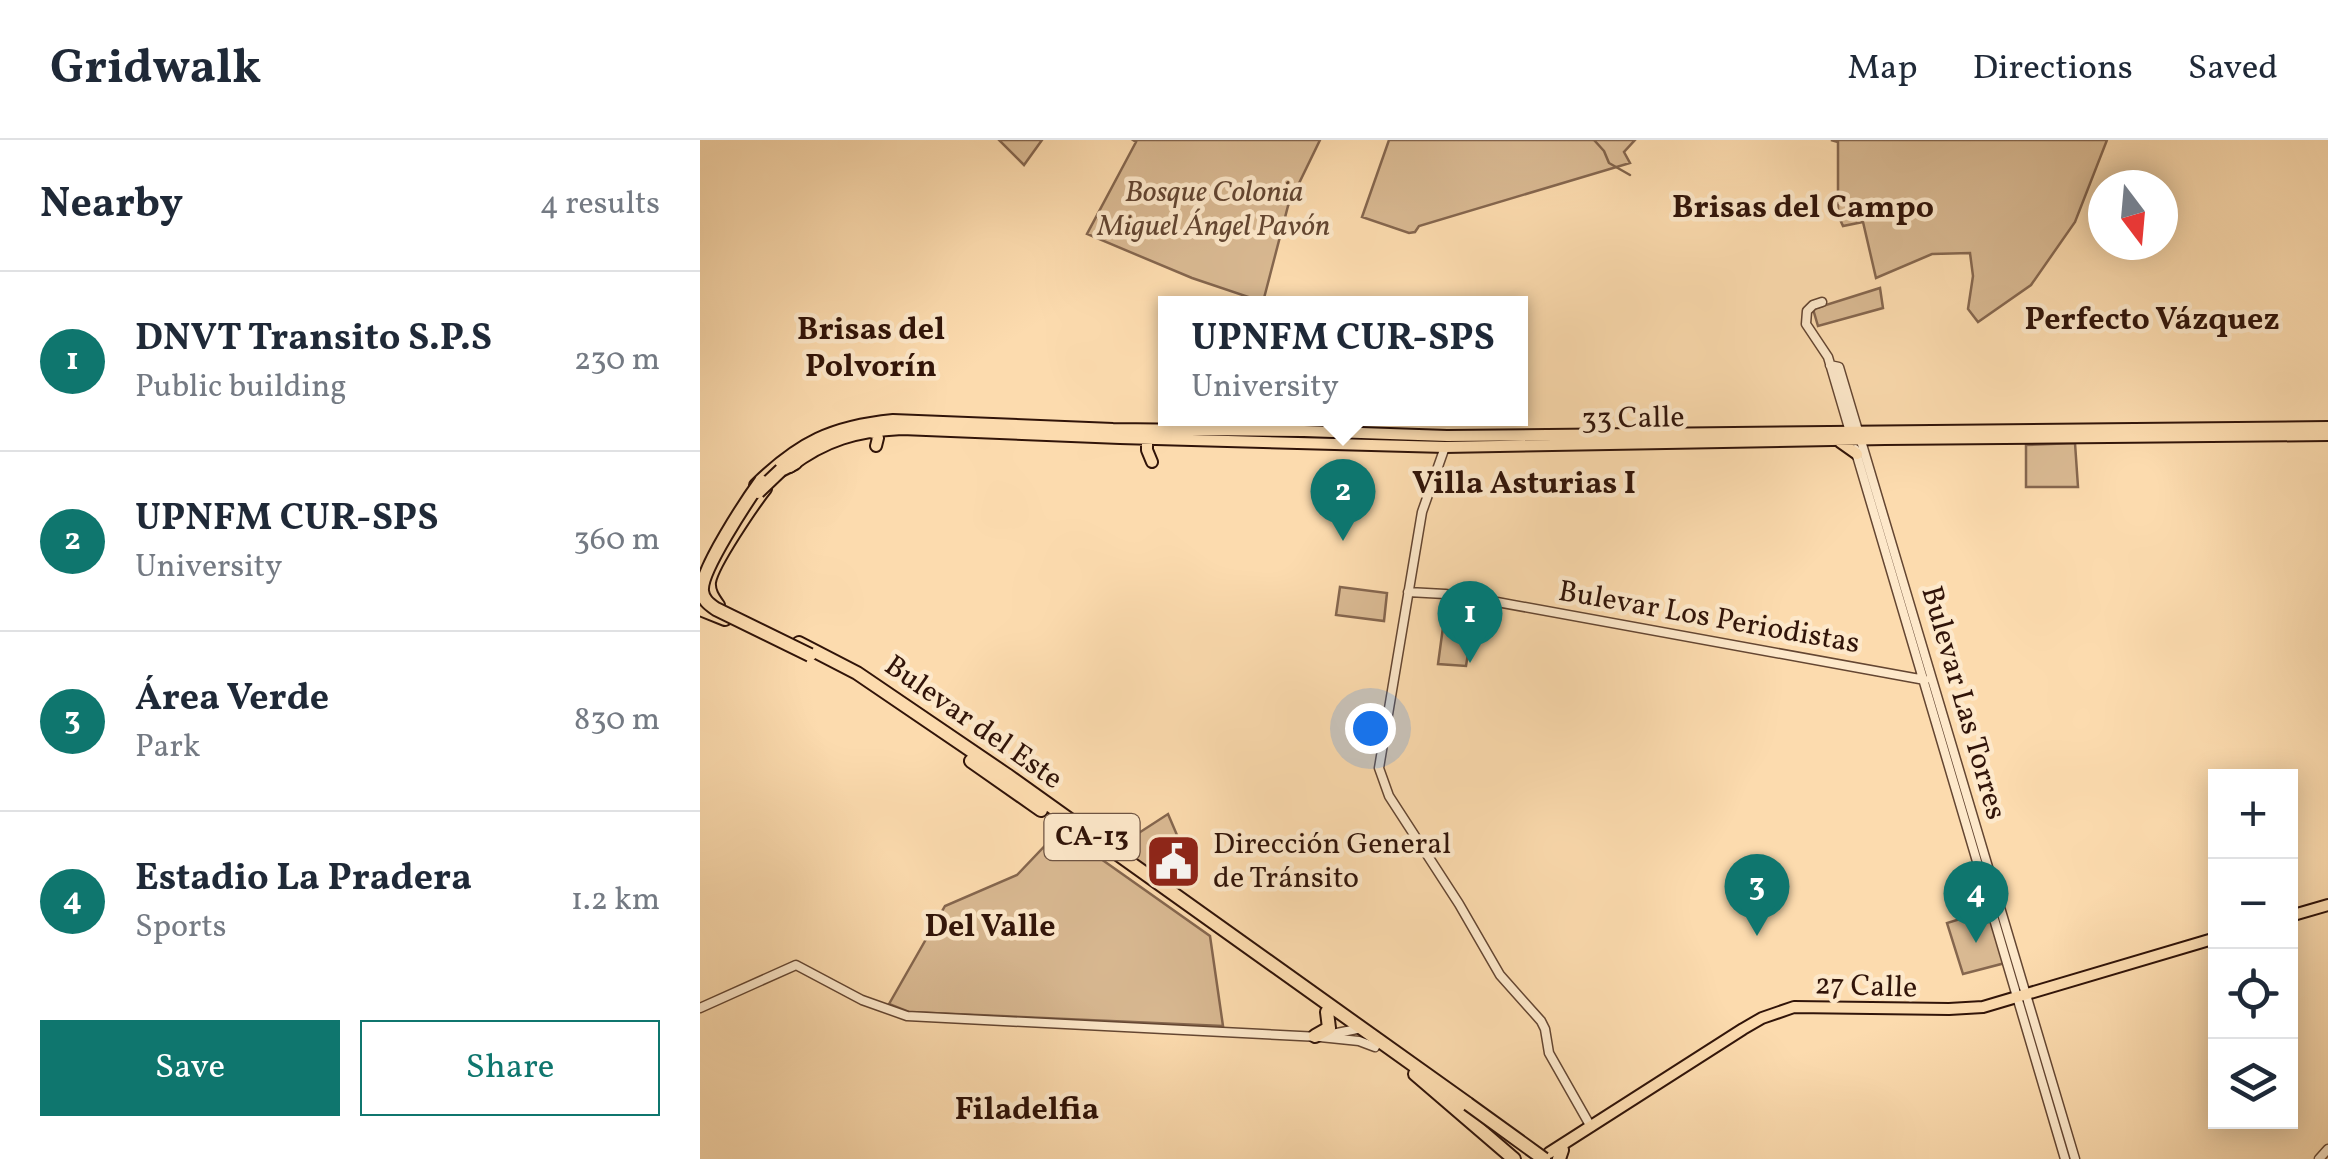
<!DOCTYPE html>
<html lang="en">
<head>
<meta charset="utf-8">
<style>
	body { margin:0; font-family:Vollkorn,serif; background:#f2f2f3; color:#1f2937 }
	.controls { position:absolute; right:30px; bottom:30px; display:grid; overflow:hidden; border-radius:0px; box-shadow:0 5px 25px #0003 }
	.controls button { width:90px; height:90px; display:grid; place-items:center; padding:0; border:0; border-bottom:2px solid #e0e1e3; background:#fff; color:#1f2937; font:50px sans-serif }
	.compass { position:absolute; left:1388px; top:30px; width:90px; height:90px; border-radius:50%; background:#fff; box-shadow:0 5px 25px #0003; rotate:164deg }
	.you { position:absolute; left:670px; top:588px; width:35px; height:35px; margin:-25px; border:8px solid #fff; border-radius:50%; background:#1a73e8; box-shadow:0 0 0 15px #1a73e833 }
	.badge { display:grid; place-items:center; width:65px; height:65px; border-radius:50%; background:#0f766e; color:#fff; font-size:32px; font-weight:700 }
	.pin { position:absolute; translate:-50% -82px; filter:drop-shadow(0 2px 5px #0008) }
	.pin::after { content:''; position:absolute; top:52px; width:35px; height:30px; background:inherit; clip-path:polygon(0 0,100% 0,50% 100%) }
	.popup { position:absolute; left:458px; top:156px; width:370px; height:130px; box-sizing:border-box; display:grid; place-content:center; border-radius:0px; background:#fff; filter:drop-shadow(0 2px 8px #0005); font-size:32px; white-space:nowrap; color:#747a83 }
	.popup b { font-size:38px; color:#1f2937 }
	.popup::after { content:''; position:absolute; left:50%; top:100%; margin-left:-20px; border:20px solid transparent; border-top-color:#fff }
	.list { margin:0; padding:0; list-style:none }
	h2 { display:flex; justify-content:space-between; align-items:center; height:130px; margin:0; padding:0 40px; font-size:42px }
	h2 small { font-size:32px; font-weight:400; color:#747a83 }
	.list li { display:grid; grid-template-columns:65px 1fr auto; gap:30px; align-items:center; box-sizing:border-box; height:180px; padding:0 40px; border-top:2px solid #e0e1e3 }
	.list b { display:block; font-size:38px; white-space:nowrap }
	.list p { margin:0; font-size:32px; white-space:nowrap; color:#747a83 }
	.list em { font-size:32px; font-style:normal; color:#747a83 }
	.actions { display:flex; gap:20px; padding:30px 40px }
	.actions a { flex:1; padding:22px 0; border:2px solid #0f766e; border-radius:0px; text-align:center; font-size:35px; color:#0f766e }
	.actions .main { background:#0f766e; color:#fff }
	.icon { flex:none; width:55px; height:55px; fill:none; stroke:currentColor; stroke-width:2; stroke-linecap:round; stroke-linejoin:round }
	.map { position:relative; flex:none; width:1628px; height:1019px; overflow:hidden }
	header { display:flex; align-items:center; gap:60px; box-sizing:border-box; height:140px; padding:0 50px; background:#fff; border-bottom:2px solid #e0e1e3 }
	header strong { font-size:48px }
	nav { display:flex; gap:55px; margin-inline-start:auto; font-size:35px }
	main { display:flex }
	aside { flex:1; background:#fff }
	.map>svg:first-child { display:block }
</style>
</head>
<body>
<header>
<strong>Gridwalk</strong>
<nav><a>Map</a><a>Directions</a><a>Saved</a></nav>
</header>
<main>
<aside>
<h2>Nearby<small>4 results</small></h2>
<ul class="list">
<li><span class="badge">1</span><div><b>DNVT Transito S.P.S</b><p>Public building</p></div><em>230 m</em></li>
<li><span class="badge">2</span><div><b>UPNFM CUR-SPS</b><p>University</p></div><em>360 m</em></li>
<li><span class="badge">3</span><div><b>Área Verde</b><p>Park</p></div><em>830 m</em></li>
<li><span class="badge">4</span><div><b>Estadio La Pradera</b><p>Sports</p></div><em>1.2 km</em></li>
</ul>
<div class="actions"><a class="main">Save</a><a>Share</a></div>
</aside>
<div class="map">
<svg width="1628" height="1019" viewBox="0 0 1628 1019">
	<rect width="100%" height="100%" fill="#fcdbae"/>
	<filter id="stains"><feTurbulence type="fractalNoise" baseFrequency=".002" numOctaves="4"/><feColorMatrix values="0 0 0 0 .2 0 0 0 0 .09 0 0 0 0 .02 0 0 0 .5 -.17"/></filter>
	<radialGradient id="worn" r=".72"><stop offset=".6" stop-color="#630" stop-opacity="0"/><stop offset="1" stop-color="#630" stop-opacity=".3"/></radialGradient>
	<path fill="#d9b992" stroke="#85664e" stroke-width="2.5" d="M299,0H342L324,25Z
		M433,0H620L588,66L563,162L492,138L387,94L436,2Z
		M689,0H935L924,12L930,23L719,86L715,92L709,93L662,77Z
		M1131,0H1407L1375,82L1331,145L1278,182L1268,169L1273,136L1270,113L1232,114L1176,138L1163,82L1143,86L1138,75V2Z
		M1180,148L1183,168L1118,186L1113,169Z
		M1375,303L1378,347H1326V305Z
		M640,447L687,453L684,481L636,475Z
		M746,465L775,470L766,526L738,524Z
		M468,674L477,695L461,707L463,711L449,736L414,709Z
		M360,690L510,796L523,886L209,872L189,864L245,766L317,735Z
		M1289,770L1305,823L1263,834L1247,783Z"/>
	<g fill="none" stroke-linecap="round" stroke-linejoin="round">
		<path stroke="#81634a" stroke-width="2.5" d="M894,0L904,11L909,23L930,35"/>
		<defs>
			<path id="minor" d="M1122,162L1113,165L1107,171L1106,184L1128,217L1151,295
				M1130,225L1139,227L1375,1019
				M745,307L722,372L679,628L689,656L759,764L800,835L841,881L845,889L849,913L891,987
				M1155,309L1365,1019
				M708,452L745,454L786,460L1225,540
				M0,868L96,825L162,860L207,876L620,897L659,901L675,907
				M627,895L662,888
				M1619,1019L1628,1009"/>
			<path id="major" d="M170,292L175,293L178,298L176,306
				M447,301V310L452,322
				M1140,302L1157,314
				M90,327C125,300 157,291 202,289L420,298L745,307L1185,299L1628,295
				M55,345C99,302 132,286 193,280L413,289L604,291L747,296L1628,287
				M19,465C14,458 9,451 10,442C13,424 54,364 66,349
				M1590,776L1628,765
				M849,1013L1043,889L1062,878L1094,867L1249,869L1283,867L1516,798"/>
			<path id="highway" d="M81,330L95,323
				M0,469L25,479
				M99,503L157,533L307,635L768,964
				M271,621L341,670
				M615,896L629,888L627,872
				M715,934L814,1019
				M859,1019L862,1010"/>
		</defs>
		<use href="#minor" stroke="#644632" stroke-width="11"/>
		<use href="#major" stroke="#311409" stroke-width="14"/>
		<use href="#highway" stroke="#311409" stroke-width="16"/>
		<use href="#minor" stroke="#fde8ca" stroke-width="8"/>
		<use href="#major" stroke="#fcdbae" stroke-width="10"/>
		<use href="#highway" stroke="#fcdbae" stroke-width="12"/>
		<defs>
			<path id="highway-bridge" d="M61,341C48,359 0,431 2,451C3,460 9,464 16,469L110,515
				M58,352L81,330
				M768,964L844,1019"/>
		</defs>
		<use href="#highway-bridge" stroke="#311409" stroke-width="16" stroke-linecap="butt"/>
		<use href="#highway-bridge" stroke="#fcdbae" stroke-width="12"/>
	</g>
	<defs>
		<symbol id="civic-square" viewBox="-11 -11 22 22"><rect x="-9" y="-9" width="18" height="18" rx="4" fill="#8f2418" stroke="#fde8ca"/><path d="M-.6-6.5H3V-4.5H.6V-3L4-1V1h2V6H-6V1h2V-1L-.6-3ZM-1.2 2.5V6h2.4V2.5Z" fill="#fff"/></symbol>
	</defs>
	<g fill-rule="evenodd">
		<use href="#civic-square" x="442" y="690" width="63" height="63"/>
	</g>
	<g text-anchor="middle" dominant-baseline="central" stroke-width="9" stroke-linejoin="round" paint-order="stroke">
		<rect fill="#fde8ca" stroke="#6e5443" stroke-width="2.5" x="344.5" y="674" width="95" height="46" rx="8"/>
		<g font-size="28" font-weight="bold" fill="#311409">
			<text x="392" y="697">CA-13</text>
		</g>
		<g font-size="30" font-style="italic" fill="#634632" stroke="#fde8ca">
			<text x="514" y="53">Bosque Colonia<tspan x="514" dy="34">Miguel Ángel Pavón</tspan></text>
		</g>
		<g font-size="30" fill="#311409" stroke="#fde8ca">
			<text transform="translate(933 279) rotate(-1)">33 Calle</text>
			<text transform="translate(1009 478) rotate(10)">Bulevar Los Periodistas</text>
			<text transform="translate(1263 563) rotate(74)">Bulevar Las Torres</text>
			<text transform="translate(273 583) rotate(35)">Bulevar del Este</text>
			<text transform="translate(1166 847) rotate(2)">27 Calle</text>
		</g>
		<g font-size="30" fill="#311409" stroke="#fde8ca" text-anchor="start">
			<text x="513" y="705">Dirección General<tspan x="513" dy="34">de Tránsito</tspan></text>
		</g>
		<g font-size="32" font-weight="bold" fill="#311409" stroke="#fde8ca">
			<text x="1103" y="69">Brisas del Campo</text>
			<text x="1452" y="181">Perfecto Vázquez</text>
			<text x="171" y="191">Brisas del<tspan x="171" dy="37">Polvorín</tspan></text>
			<text x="824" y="345">Villa Asturias I</text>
			<text x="290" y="788">Del Valle</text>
			<text x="327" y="971">Filadelfia</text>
		</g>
	</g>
	<rect width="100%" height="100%" filter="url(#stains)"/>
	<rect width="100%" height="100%" fill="url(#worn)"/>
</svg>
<div class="controls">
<button>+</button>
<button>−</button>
<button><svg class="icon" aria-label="locate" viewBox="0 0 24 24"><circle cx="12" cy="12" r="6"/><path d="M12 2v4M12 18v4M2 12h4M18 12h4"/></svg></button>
<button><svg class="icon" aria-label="layers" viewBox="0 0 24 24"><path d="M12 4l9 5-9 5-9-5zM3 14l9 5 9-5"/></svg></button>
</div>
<svg class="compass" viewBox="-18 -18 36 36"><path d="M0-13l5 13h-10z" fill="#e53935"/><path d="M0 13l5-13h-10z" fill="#747a83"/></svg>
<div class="you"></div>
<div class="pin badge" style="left:770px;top:523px">1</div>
<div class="pin badge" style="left:643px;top:401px">2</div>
<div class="popup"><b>UPNFM CUR-SPS</b>University</div>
<div class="pin badge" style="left:1057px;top:796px">3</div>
<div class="pin badge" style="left:1276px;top:803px">4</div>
</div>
</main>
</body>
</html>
